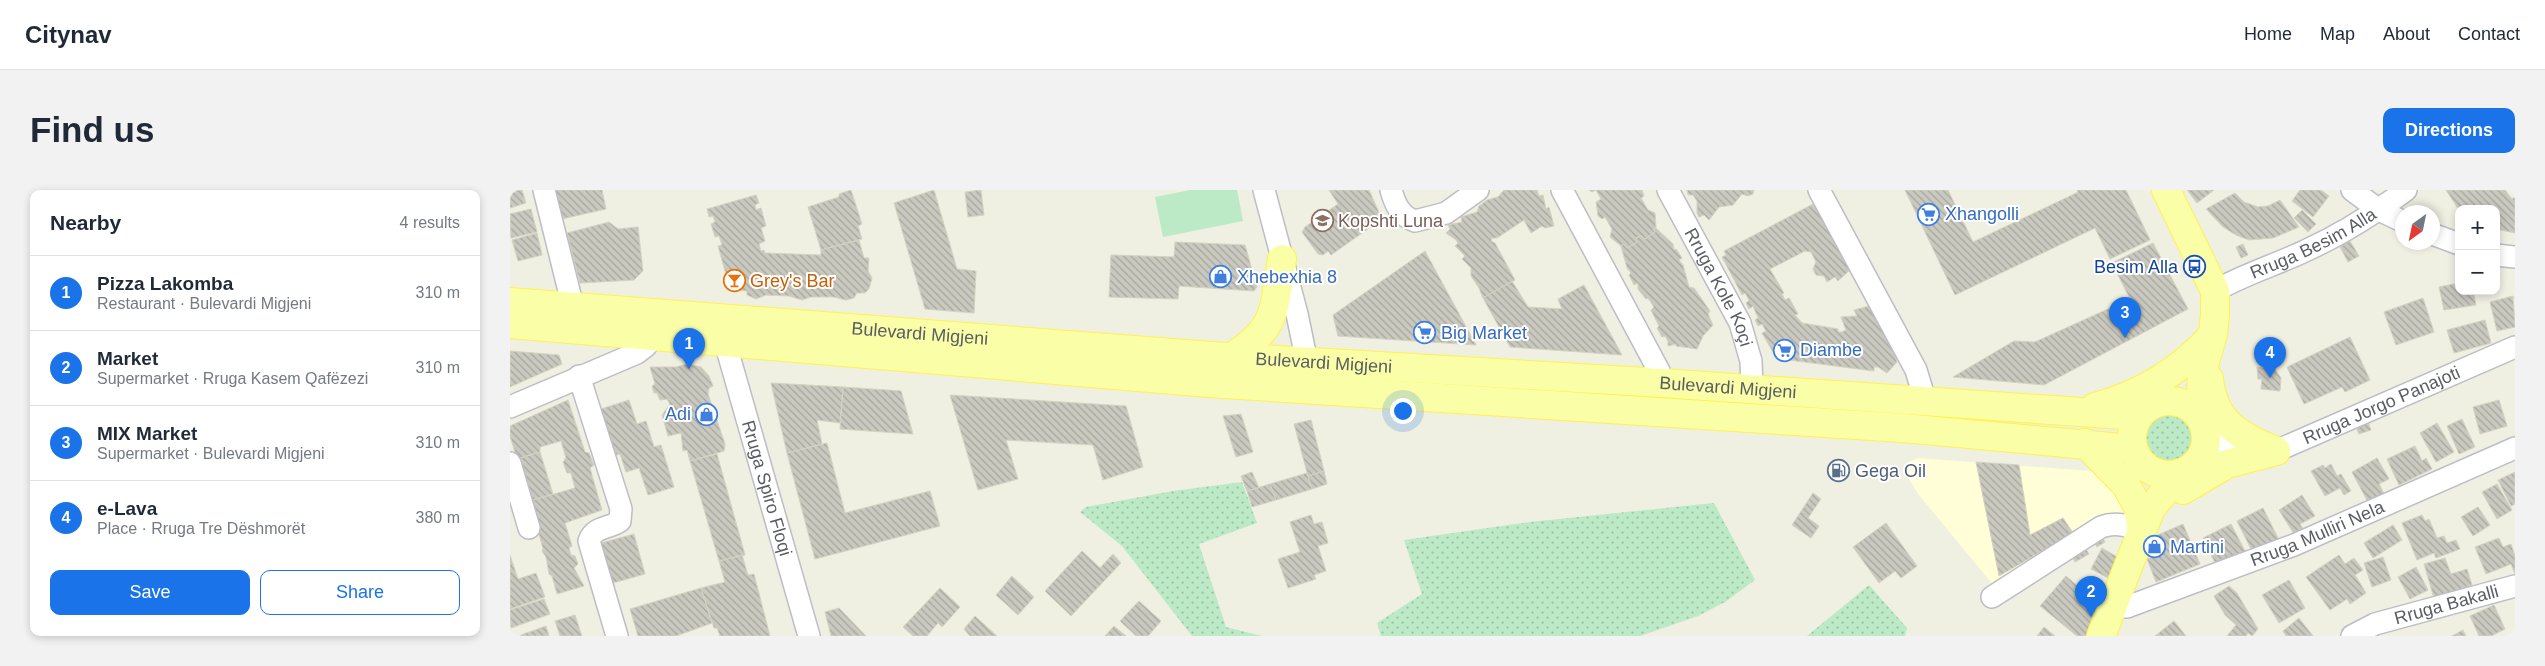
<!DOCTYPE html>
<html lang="en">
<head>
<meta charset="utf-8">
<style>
	body { margin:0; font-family:Arial,sans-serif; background:#f2f2f3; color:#1f2937 }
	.controls { position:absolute; right:15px; top:15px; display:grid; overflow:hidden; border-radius:10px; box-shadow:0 2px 8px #0003 }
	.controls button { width:45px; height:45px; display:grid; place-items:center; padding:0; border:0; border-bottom:1px solid #e0e1e3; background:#fff; color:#1f2937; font:25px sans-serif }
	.compass { position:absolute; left:1885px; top:15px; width:45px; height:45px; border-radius:50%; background:#fff; box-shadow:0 2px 8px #0003; rotate:213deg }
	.you { position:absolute; left:892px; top:220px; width:18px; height:18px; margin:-12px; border:4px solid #fff; border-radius:50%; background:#1a73e8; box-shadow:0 0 0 8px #1a73e833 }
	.badge { display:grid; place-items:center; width:32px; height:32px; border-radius:50%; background:#1a73e8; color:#fff; font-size:16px; font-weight:700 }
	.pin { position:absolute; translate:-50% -41px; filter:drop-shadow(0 1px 2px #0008) }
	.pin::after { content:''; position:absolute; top:26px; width:18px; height:15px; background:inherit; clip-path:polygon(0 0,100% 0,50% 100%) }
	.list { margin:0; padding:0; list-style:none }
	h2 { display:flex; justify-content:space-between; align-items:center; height:65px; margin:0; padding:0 20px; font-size:21px }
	h2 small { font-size:16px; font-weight:400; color:#747a83 }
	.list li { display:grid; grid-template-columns:32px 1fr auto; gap:15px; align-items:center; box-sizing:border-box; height:75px; padding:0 20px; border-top:1px solid #e0e1e3 }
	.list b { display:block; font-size:19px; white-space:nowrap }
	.list p { margin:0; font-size:16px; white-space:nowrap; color:#747a83 }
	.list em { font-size:16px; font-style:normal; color:#747a83 }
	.actions { display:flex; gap:10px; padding:15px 20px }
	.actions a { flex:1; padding:11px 0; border:1px solid #1a73e8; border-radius:10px; text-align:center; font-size:18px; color:#1a73e8 }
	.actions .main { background:#1a73e8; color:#fff }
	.map { position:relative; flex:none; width:2005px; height:446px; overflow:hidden; border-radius:10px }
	header { display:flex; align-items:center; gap:30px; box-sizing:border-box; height:70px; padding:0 25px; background:#fff; border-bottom:1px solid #e0e1e3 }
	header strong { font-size:24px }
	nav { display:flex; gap:28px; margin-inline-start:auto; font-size:18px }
	.intro { display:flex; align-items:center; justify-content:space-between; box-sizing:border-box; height:120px; padding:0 30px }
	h1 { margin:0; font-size:35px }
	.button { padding:12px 22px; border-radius:10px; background:#1a73e8; color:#fff; font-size:18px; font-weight:700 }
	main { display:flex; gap:30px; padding:0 30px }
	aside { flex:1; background:#fff; border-radius:10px; box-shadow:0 2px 8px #0003 }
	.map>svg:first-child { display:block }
</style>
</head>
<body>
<header>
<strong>Citynav</strong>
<nav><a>Home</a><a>Map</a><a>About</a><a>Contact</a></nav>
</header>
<div class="intro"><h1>Find us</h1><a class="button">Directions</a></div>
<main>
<aside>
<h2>Nearby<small>4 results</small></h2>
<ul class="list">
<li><span class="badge">1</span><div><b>Pizza Lakomba</b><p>Restaurant · Bulevardi Migjeni</p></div><em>310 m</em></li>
<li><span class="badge">2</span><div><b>Market</b><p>Supermarket · Rruga Kasem Qafëzezi</p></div><em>310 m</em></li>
<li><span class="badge">3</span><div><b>MIX Market</b><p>Supermarket · Bulevardi Migjeni</p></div><em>310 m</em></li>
<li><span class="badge">4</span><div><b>e-Lava</b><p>Place · Rruga Tre Dëshmorët</p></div><em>380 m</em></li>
</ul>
<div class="actions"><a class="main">Save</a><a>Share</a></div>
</aside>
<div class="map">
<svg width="2005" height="446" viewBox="0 0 2005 446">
	<defs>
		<pattern id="grass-dots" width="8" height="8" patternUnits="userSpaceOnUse" patternTransform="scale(1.25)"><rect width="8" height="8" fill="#bce9c6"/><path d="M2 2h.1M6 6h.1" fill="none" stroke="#9cc0a4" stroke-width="1.8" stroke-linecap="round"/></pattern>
		<pattern id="building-back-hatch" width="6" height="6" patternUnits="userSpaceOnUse" patternTransform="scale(1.25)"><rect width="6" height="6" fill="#cac9bf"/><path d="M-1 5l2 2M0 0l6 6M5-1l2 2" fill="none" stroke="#a7a69f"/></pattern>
	</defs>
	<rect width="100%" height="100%" fill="#efefe2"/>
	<path fill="#fffed7" d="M1409,268L1582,281L1595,286L1615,324V328L1484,396L1409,305L1394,282L1400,271Z"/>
	<path fill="url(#grass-dots)" d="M1630 248a28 28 0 1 1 56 0a28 28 0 1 1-56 0Z
		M732,292L747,333L689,354L716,437L752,446H682L612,356L570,322L576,317L663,301Z
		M1204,313L1245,390L1215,412L1188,426L1130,446H871L867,433L912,404L894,350L1020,332Z
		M1359,395L1397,438L1395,446H1297Z"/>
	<path fill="#bce9c6" d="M680,0H727L733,31L653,47L645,7Z"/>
	<path fill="url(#building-back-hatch)" stroke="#d4d2c0" d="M0,0H12L16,13L0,18Z
		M45,0H92L96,19L52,29Z
		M341,0L352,34L348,36L352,49L311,60L298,17L329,7V4Z
		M424,0L447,79L466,81L464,123L415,119L384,13Z
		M471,0L474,25L458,27L455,2Z
		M819,0H859L872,29L821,65L818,61L813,65L808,64L792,42L795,37L828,14Z
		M994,0H1027L1029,6L1033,5L1036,19L1039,17L1044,36L1035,38L1032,36L1021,43L1014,30L987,48H982L981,51L985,53L1005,90L973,108L969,98L961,86V78L952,69L955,66L945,56L948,53L946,50L936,43L940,39L938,35L952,32L951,27L967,22L969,16L977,10L988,7Z
		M1079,0H1132L1134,6L1131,8L1138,20L1145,23L1146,38L1143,39L1145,42L1135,49L1131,46L1126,48L1127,52L1117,58L1114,54L1111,56L1100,47L1102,39L1095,27L1092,29L1088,26L1086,12L1091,9L1086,0L1082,2Z
		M1177,0H1244L1243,4L1238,6L1232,4L1223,15L1209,17L1199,30L1194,25L1189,27L1187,23V11L1183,5H1178Z
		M1395,0H1438L1463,52L1558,7L1568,2L1567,0H1616L1640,50L1600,69L1585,38L1445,105Z
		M1677,0H1704L1687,13Z
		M1790,0H1811L1819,6L1803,27L1782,11Z
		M1936,0H1995L2002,9L2005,7V43L1986,39V19L1949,20Z
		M1725,3L1734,12L1748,17L1758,16L1770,10L1789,37L1763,48L1739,50L1726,45L1713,37L1696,19Z
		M246,5L249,13L245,15L246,20L251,18L256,36L251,38L255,51L249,54L251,61L254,60L255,63L311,65V60L349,50L354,68H359L358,81L362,88L359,99L355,103H347L344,108L336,110L324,107H301L292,110L279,106L256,105L246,109L237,105V101L223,100L219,87L217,88L208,56L212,55L209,46L205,47L201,34L205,32L203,26L199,27L197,19Z
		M1303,14L1304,17L1309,15L1342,78L1328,91L1325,87L1317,92L1314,86L1306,85L1303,79L1306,72L1301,62L1295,61L1260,79L1274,103L1272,104L1275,110L1279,108L1288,124L1285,125L1292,133L1328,139V142H1332L1336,140L1331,127L1347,126L1344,120L1363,115L1383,153L1379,155L1381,158L1389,165L1385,166L1387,172L1377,183L1368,177H1364V181L1271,169L1266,163L1264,164L1252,143L1256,141L1252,134L1248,136L1245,130L1248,128L1243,116L1239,119L1236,113L1239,110L1235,103L1232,105L1212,67L1216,65L1214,61Z
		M21,19L27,42L1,48L0,24Z
		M1792,20L1806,34L1798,42L1784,28Z
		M99,32L108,39L128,37L133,81L124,90L70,93L57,43Z
		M1146,38L1163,54L1164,60L1166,59L1172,68L1169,70L1173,75L1179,97L1184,98L1200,121L1198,124L1203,135L1193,146L1187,159L1166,156V154L1158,156V151L1155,146L1152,147L1147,138L1149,136L1141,120L1144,117L1138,108L1136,109L1128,99V93L1124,95L1119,85L1121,83L1117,78L1111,56L1114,54L1117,58L1127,52L1126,48L1131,46L1135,49L1145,42L1143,39Z
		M27,43L32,65L8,71L2,50Z
		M1840,51L1849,66L1838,72L1830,57Z
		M665,52L735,55L747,97L744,101L669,96L668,109L599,107L601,65L664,67Z
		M1643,53L1678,119L1534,195L1443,187L1504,151L1525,152L1620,109L1602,73Z
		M1733,54L1738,65L1731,68L1726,57Z
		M915,61L966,155L828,146L823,125Z
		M1002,91L1018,117L1052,119L1048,109L1074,95L1112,165L1000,157L973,108Z
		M1949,93V101H1963L1966,115L1934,120L1929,97Z
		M2003,106L2005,137L1987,141L1980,112Z
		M1913,108L1924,142L1886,155L1874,122Z
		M1975,130L1981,153L1944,163L1937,140Z
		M1840,147L1860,190L1835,202L1832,197L1794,214L1777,177Z
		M0,161L49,165L52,174L0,197Z
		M177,174L191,177L199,186L203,196L199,198L198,204L215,254L214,261L180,271L177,260L173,261L171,243L158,246L152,225L160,214L157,209L150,210L147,203H144L142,196L145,194L140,177H166Z
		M1747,177L1765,179L1771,188L1770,201L1751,199L1752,189H1748Z
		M261,193L333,197L330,233L307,230L312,254L277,263Z
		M333,197L391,201L403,244L330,239Z
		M440,205L616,216L633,277L593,290L583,255L496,250L508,289L468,300Z
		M58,210L75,262L79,263L84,275L80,278L92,320L55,333L62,356L59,358L61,365L65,366L68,374L64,378L74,396L47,404L42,386L39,384L36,367L32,361L33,359L20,311L65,298L61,283H57L53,272L56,268L51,251L30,257V262L7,269L0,246V236Z
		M119,210L127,234L136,231L144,257L151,255L164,297L138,305L129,278L116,282L110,264L106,265L91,219Z
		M1989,210L1997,236L1970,244L1963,217Z
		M731,224L743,262L726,267L713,226Z
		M1952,229L1965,257L1949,264L1937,236Z
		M801,230L814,281L798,286L784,234Z
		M1858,232L1861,240L1849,244L1846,237Z
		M1927,233L1944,262L1926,272L1910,243Z
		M317,253L335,323L420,301L430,336L305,369L277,263Z
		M1905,256L1912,271L1916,268L1922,279L1889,295L1877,269Z
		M30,262L43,304L20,311L7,269Z
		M207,264L235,365L209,371L180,271Z
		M1867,268L1879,289L1869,294L1876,307L1860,316L1842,282Z
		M1320 281a9 9 0 1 1 18 0a9 9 0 1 1-18 0Z
		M1466,272L1509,275L1520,345L1553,328L1563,343L1489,386Z
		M1821,274L1827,286L1831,284L1841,301L1834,305L1830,298L1815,306L1801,281L1813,275L1815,278Z
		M814,281L817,294L802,299L798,286Z
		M742,282L749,298L737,301L731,286Z
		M2005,282V314L2001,316L1988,290Z
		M797,283L802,299L766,310L760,294Z
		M760,294L766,310L742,317L737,301Z
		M1987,294L2002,320L1987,329L1972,302Z
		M1303,303L1311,309L1298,328L1309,336L1301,348L1282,335Z
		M1792,305L1805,326L1790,334L1793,339L1784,344L1769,320Z
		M1968,317L1980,335L1963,346L1951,327Z
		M1753,318L1770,352L1744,365L1727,331Z
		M801,325L804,334L812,332L818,353L808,356L816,381L804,385L806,389L778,398L768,369L790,362L780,332Z
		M1912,325L1915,331L1919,329L1927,348L1934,346L1937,353L1946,350L1950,359L1926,368L1924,363L1907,370L1892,333Z
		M1376,333L1407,376L1391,388L1385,381L1369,393L1343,357Z
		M1673,334L1690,374L1646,392L1637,369L1648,365L1641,348Z
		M1721,334L1736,363L1707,377L1693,348Z
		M1883,335L1892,350L1863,368L1854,353Z
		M124,344L135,384L103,393L91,353Z
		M1592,347L1595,352L1587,357L1584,352Z
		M1989,348L1993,357L2001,354L2005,366V384L2001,374L1976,384L1965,357Z
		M1575,358L1579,364L1565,372L1562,366Z
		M1592,358L1609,368L1598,388L1581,379Z
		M572,361L590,378L603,364L611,373L561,426L535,401Z
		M0,365L8,389L26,383L35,407L0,419Z
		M232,365L238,385L244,384L260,446H210L207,438H204L191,398L215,392L209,371Z
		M1829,365L1835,374L1844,368L1853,380L1845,385L1856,403L1840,414L1837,409L1820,420L1796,387Z
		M1873,367L1881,390L1862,397L1854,373Z
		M1935,368L1941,384L1957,379L1962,395L1924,408L1914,374Z
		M1906,377L1918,400L1900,409L1888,387Z
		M502,386L524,407L508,425L486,405Z
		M1556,386L1594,419L1577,446H1567L1530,416Z
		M1779,390L1795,418L1769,433L1752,405Z
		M1719,396L1727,403L1748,439L1742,446L1738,443L1736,446H1717L1726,435L1715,425L1704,406Z
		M191,398L202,433L166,446H128L120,419Z
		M430,398L450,417L432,437L428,433L417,446H403L393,437Z
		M34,409L40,424L1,438L0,420Z
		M629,411L651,431L638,446H626L610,431Z
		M1984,415L1995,439L1981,446H1969L1960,426Z
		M329,418L356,446H321L315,422Z
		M65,425L72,446H50L45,431Z
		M465,426L487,446H460L454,439Z
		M1789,428L1803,446H1776L1773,441Z
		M1664,431L1676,446H1645Z
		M36,436L39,446H11V445Z
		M604,436L616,446H595Z
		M1534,437L1545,446H1527Z
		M1953,440L1956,446H1942Z"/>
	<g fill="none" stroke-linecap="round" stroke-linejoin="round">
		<defs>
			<g id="minor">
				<path d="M34,0L63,117"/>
				<path d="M754,0L787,124L800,187"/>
				<path d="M881,0C885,14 890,26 905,31L936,23L968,0"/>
				<path d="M1052,0L1149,181L1152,193"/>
				<path id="s1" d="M1158,0L1230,133L1241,171L1242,200"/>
				<path d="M1309,0L1406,180L1415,210"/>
				<path d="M1842,0L1869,20L1892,31"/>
				<path d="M1922,44L1949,54"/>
				<path d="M1986,65L2005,67"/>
				<path id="s2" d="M1705,101C1734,84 1766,75 1797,60C1832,44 1865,23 1896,0"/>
				<path id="s3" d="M215,152L299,446"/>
				<path d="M69,186L111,319L110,331C99,339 84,336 79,351L107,446"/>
				<path d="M0,217L127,163L136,156L142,146"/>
				<path d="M1695,238L1711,253L1733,260"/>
				<path id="s4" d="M1688,271C1714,262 1739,261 1766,261L2005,157"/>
				<path d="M0,273L19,338"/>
				<path d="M1482,407L1591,337C1604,332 1619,335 1632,342"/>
				<path id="s5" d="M1603,417H1617L1784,355L2005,258"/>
				<path id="s6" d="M1842,446L1865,434L2005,396"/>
			</g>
			<g id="major">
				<path d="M1656,0L1705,101V124L1703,144L1692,182L1690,227"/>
				<path id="s7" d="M0,112L701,166L1152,193L1628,226"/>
				<path d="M0,134L700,193L1393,238L1622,259"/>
				<path d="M722,167C769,136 763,120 772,69"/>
				<path d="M1699,189C1703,231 1729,247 1766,261"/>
				<circle cx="1659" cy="248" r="37"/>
				<path d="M1585,217C1632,205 1669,182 1702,146"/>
				<path d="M1575,253L1616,295L1628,317L1632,342"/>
				<path d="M1673,300L1717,274L1766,261"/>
				<path d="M1591,446L1641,318L1669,285"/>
			</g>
		</defs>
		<use href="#minor" stroke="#bcbec5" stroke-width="24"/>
		<use href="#major" stroke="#fef34c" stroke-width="30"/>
		<use href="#minor" stroke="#fff" stroke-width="21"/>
		<use href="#major" stroke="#faffa7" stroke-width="28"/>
	</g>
	<defs>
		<symbol id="supermarket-ring" viewBox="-11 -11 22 22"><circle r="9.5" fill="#fff" stroke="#3f7fe0" stroke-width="1.5"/><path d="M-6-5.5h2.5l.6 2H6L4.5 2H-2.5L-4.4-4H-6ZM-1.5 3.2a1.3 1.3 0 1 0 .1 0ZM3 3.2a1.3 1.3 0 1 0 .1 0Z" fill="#3f7fe0"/></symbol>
		<symbol id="school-ring" viewBox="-11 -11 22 22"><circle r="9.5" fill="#fff" stroke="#8d6e63" stroke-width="1.5"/><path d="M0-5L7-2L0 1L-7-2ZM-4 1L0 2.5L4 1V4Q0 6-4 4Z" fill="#8d6e63"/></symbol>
		<symbol id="bus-ring" viewBox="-11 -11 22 22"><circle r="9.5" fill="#fff" stroke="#1a4fb4" stroke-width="1.5"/><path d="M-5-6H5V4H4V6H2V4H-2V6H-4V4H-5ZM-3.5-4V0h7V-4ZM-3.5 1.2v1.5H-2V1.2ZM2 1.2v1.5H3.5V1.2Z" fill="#1a4fb4"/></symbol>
		<symbol id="shop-ring" viewBox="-11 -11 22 22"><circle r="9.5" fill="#fff" stroke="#3f7fe0" stroke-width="1.5"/><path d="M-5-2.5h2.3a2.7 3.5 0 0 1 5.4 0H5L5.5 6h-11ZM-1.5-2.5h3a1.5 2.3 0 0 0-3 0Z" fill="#3f7fe0"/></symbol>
		<symbol id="bar-ring" viewBox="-11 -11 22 22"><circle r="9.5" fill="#fff" stroke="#e8710a" stroke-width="1.5"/><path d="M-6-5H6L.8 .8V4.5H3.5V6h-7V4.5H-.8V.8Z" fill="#e8710a"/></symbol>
		<symbol id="fuel-ring" viewBox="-11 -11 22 22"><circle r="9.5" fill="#fff" stroke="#5c6f8a" stroke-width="1.5"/><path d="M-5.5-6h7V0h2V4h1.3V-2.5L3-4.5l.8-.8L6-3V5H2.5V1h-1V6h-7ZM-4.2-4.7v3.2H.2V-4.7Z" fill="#5c6f8a"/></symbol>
	</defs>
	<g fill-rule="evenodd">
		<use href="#supermarket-ring" x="1406" y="12" width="25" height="25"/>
		<use href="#school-ring" x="800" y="18" width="25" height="25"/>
		<use href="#bus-ring" x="1672" y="64" width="25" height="25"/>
		<use href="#shop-ring" x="698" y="74" width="25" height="25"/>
		<use href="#bar-ring" x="212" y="78" width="25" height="25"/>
		<use href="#supermarket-ring" x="902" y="130" width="25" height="25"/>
		<use href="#supermarket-ring" x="1262" y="148" width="25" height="25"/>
		<use href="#shop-ring" x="184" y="212" width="25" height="25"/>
		<use href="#fuel-ring" x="1316" y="268" width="25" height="25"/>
		<use href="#shop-ring" x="1632" y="344" width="25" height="25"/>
	</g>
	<g text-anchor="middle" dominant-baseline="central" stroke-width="4" stroke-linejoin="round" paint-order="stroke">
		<g font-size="18" fill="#366cbe" stroke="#fff" text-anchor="start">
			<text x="1435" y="24">Xhangolli</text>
			<text x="727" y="87">Xhebexhia 8</text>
			<text x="931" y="143">Big Market</text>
			<text x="1290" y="160">Diambe</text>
			<text x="181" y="224" text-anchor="end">Adi</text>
			<text x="1660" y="357">Martini</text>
		</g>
		<g font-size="18" fill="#785e54" stroke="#fff" text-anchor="start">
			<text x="828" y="31">Kopshti Luna</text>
		</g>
		<g font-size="18" fill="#5a5d64" stroke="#fff">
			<text stroke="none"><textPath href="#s2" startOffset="109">Rruga Besim Alla</textPath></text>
			<text stroke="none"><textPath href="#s1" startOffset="110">Rruga Kole Koçi</textPath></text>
			<text stroke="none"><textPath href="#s7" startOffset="411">Bulevardi Migjeni</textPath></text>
			<text stroke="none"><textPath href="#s7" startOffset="816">Bulevardi Migjeni</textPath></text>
			<text stroke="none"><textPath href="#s7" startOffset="1221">Bulevardi Migjeni</textPath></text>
			<text stroke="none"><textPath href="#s4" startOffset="194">Rruga Jorgo Panajoti</textPath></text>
			<text stroke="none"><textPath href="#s3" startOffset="152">Rruga Spiro Floqi</textPath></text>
			<text stroke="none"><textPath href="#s5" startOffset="218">Rruga Mulliri Nela</textPath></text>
			<text stroke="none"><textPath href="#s6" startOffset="100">Rruga Bakalli</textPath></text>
		</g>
		<g font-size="18" fill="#164399" stroke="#fff" text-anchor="end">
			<text x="1668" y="77">Besim Alla</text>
		</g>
		<g font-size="18" fill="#c56008" stroke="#fff" text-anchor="start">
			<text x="240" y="91">Grey's Bar</text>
		</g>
		<g font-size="18" fill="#4e5e75" stroke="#fff" text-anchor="start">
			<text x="1345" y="281">Gega Oil</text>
		</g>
	</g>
</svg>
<div class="controls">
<button>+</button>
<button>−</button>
</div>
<svg class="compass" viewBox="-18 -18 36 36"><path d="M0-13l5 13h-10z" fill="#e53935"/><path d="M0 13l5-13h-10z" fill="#747a83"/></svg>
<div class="you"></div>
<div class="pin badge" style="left:179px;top:179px">1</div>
<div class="pin badge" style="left:1581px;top:427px">2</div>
<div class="pin badge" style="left:1615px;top:148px">3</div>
<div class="pin badge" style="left:1760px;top:188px">4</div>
</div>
</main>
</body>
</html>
